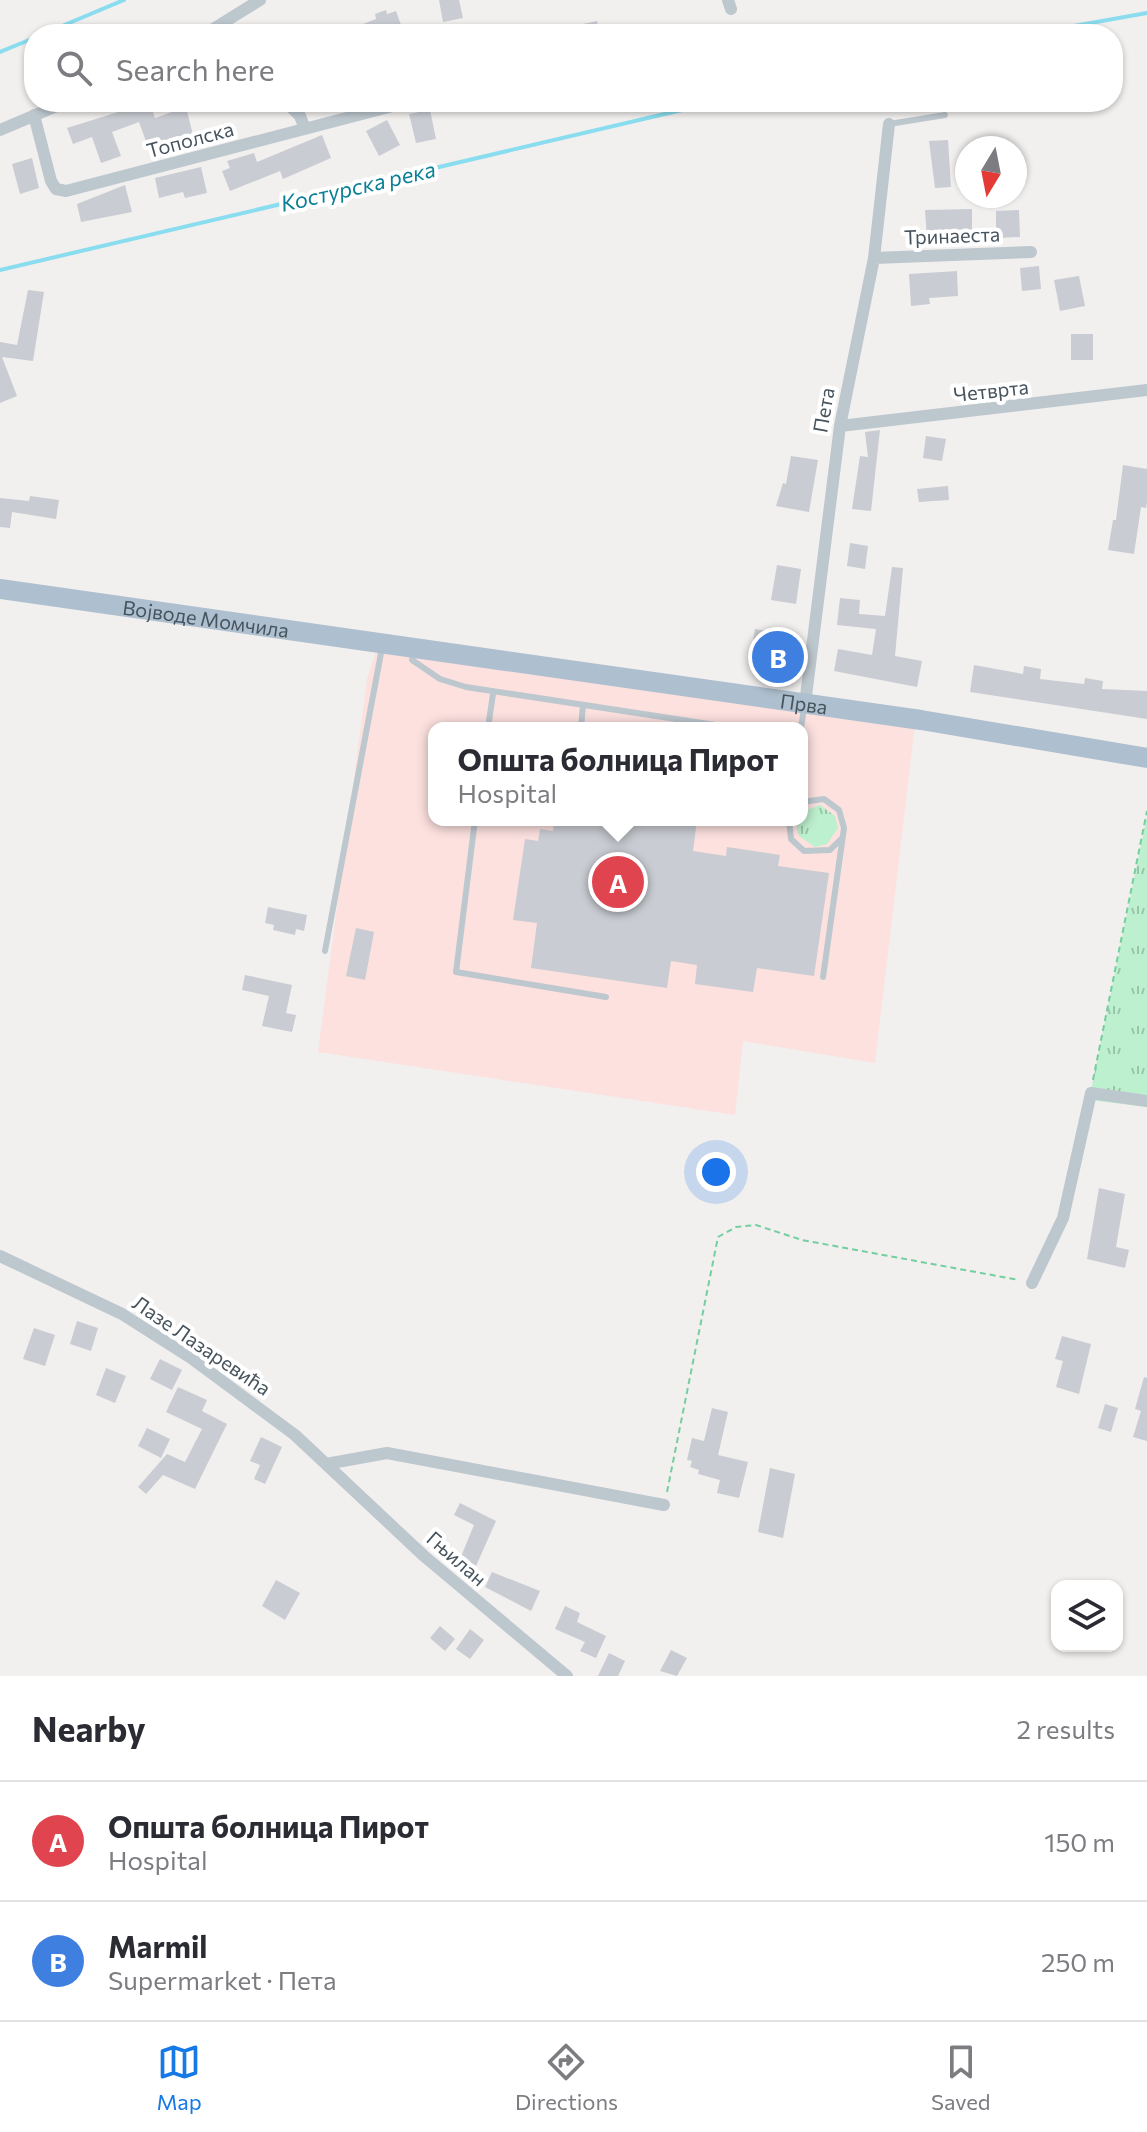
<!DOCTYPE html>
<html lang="en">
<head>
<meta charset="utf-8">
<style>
	body { margin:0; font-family:Commissioner,sans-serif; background:#f2f2f3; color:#2b2b33 }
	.controls { position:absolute; right:24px; bottom:24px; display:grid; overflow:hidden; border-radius:16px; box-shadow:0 2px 6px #0004 }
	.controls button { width:72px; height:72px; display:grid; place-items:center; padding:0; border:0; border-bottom:2px solid #e1e1e2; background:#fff; color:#2b2b33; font:40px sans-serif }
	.compass { position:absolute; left:955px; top:136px; width:72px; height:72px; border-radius:50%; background:#fff; box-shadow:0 2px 6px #0004; rotate:190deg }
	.you { position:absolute; left:716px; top:1172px; width:28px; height:28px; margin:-20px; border:6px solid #fff; border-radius:50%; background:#1a73e8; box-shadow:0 0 0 12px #1a73e833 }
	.badge { display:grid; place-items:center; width:52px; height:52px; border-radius:50%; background:#1579e6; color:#fff; font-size:26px; font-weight:700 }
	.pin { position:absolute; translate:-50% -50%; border:4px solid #fff; box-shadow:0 2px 8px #0006 }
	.popup { position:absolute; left:428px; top:722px; width:380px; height:104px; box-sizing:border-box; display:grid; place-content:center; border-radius:16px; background:#fff; filter:drop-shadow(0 2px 6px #0005); font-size:26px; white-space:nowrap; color:#7c7c81 }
	.popup b { font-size:30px; color:#2b2b33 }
	.popup::after { content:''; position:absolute; left:50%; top:100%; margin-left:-16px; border:16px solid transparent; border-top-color:#fff }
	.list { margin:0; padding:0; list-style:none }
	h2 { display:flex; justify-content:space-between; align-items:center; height:104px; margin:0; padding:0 32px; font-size:34px }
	h2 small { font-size:26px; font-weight:400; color:#7c7c81 }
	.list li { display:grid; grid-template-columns:52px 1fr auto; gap:24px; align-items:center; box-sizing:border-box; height:120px; padding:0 32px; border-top:2px solid #e1e1e2 }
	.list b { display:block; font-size:30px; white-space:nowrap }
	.list p { margin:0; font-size:26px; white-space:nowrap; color:#7c7c81 }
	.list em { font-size:26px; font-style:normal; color:#7c7c81 }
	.icon { flex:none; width:44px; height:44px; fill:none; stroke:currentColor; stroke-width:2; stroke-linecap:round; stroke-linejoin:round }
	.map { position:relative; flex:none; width:1147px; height:1676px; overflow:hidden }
	.search { position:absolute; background:#fff; box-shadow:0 2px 6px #0004; left:24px; right:24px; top:24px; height:88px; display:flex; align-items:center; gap:20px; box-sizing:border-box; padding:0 28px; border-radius:32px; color:#7c7c81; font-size:30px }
	.sheet { height:344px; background:#fff }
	nav { display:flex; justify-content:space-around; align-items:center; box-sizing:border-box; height:112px; border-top:2px solid #e1e1e2; background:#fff; font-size:22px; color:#7c7c81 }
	nav a { display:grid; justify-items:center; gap:4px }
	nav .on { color:#1579e6 }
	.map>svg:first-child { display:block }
</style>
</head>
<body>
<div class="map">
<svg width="1147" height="1676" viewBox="0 0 1147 1676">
	<defs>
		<pattern id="grass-tufts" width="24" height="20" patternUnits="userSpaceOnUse" patternTransform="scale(2)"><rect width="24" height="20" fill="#bdf0ce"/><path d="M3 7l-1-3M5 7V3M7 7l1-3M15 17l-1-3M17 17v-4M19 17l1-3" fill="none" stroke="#9bc5aa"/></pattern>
	</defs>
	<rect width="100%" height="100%" fill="#f2efef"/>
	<path fill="#fce1df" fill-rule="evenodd" d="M378,646L915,724L875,1063L743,1041L735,1115L318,1052L367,679ZM434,728H802V820H434Z"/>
	<path fill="url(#grass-tufts)" d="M820,805L835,816L838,828L827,844L815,847L799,836L796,823L802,820V812Z
		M1147,816V1107L1089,1100Z"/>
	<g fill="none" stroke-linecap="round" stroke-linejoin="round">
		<path stroke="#89ddee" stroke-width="4" d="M43,34L124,0
			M1029,34L1147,13
			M0,52L34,38
			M0,270L716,102"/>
	</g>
	<path fill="#c9ccd2" d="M439,0H459L463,18L443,22Z
		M386,10L387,14L396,11L401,25L373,34H337L376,19L375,14Z
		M597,21L600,34H561L560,29Z
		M150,102L155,118L186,107L193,135L178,140L177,136L148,147L139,122L112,132L121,156L101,163L92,137L73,144L67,128Z
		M430,110L436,139L416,143L409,114Z
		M387,120L400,145L379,156L366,131Z
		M322,135L331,158L283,179L280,171L230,191L222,171L230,168L227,161L254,153L257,162Z
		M948,140L951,187L935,188L929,141Z
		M32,158L39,188L20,194L12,164Z
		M201,167L207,193L185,198L183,192L159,198L155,178Z
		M125,185L132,212L81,222L77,204Z
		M972,209V235L927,239L925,210Z
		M1019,210L1020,237L996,238V211Z
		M1039,266L1041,289L1022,291L1020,268Z
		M957,271L958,296L929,298L930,304L911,306L909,274Z
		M1079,276L1085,306L1060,311L1054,280Z
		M28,290L44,292L33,361L2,357L17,396L0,403V342L17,345Z
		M1071,334H1093V360H1071Z
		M880,430L871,511L852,509L860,456L868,457L865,432Z
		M926,436L946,439L942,461L923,458Z
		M791,456L818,460L809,512L776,506L783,483L786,484Z
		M1123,465L1147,469V502L1146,508L1141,507L1134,554L1108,550L1113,520H1116Z
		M948,486L949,500L919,502L917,489Z
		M30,496L59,500L56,519L12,512L10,528L0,527V498L29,501Z
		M850,543L868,546L865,569L847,566Z
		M777,565L801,569L796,604L771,600Z
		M892,567L903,568L895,656L922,661L917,687L834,671L838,649L872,655L876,629L837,625L840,598L860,600L859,614L885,616Z
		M755,629L791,635L786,664L750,658Z
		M974,665L1023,674L1024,666L1041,669L1040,679L1084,684L1085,678L1103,681L1102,689L1147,691V719L970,692Z
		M554,820H697L693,851L726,856L727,847L780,855L778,866L829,873L814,976L757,968L753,992L695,984L697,965L671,961L667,988L531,968L537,923L513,920L525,839L538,841L540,829L553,831Z
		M268,907L307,915L304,931L296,929L295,935L273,930L274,925L265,923Z
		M356,928L374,932L365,980L346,976Z
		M245,975L292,985L286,1013L296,1015L292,1032L262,1026L269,996L242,990Z
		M1099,1188L1125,1194L1116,1247L1129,1250L1125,1268L1087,1259Z
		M77,1321L98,1328L91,1351L70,1344Z
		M34,1328L55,1335L45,1366L23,1359Z
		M1062,1336L1091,1344L1079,1394L1056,1387L1063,1361L1055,1359Z
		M160,1359L182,1370L172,1390L150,1379Z
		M106,1368L126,1376L115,1403L96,1395Z
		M1144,1377L1147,1378V1441L1133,1437L1141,1411L1135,1409Z
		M178,1387L207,1400L202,1411L227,1424L195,1489L163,1475L146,1494L138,1487L167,1454L185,1462L202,1429L166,1412Z
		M1105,1404L1118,1408L1111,1432L1098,1428Z
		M712,1408L728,1412L718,1455L748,1462L739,1498L717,1493L720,1480L698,1474L699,1470L690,1467L692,1461L687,1460L692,1438L704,1441Z
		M147,1428L170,1439L161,1458L138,1446Z
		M261,1437L282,1447L265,1484L254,1479L260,1465L250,1461Z
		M770,1468L795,1474L783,1538L758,1532Z
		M460,1503L496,1521L476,1566L460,1559L474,1525L454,1515Z
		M492,1572L540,1591L531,1611L485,1587Z
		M276,1580L300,1593L285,1620L262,1606Z
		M565,1606L580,1613L577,1622L606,1636L596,1658L580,1651L585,1642L555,1629Z
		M440,1626L455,1639L445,1651L430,1638Z
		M470,1629L484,1640L470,1659L456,1649Z
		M671,1650L687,1658L677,1676L660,1671Z
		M609,1653L625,1661L618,1676H598Z"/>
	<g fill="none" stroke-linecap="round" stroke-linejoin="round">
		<path stroke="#74cf9e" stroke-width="2" stroke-dasharray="6 4" stroke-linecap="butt" d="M1093,1080L1147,811
			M667,1492L718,1237L736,1227L756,1225L802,1240L1019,1280"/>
		<path stroke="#bdc7ce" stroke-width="6" d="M889,124L945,115
			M413,653L412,660L440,679L466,687L735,728
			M488,728L493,694
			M581,728L583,705
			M801,728L804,708
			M802,802L824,799L839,810L844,828L823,977
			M475,820L456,972L606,997
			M789,820L791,839L804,851L830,850L842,838
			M325,951L382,648"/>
		<path stroke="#bdc7ce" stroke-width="12" d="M728,0L731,9
			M205,34L260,0
			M286,102L300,116L305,129
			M34,115L51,181L56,189L66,191L408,102
			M0,130L66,102
			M874,258L1031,252
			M840,426L1147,390
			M805,704L840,426L874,258L889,124
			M0,1256L122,1314L191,1358L295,1435L424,1556L567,1676
			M1032,1283L1063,1218L1091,1093L1147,1101
			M326,1464L387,1453L664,1505"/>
		<path stroke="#aec0cf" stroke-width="20" id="s1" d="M0,589L921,720L1147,758"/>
	</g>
	<g text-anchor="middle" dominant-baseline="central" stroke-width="8" stroke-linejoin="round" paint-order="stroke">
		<g font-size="20" fill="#47545d" stroke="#fff">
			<text transform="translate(190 139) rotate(-15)">Тополска</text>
			<text transform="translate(952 235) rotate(-2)">Тринаеста</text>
			<text transform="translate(991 390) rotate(-6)">Четврта</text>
			<text transform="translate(823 410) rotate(-80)">Пета</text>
			<text stroke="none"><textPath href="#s1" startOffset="208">Војводе Момчила</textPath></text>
			<text stroke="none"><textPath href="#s1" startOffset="812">Прва</textPath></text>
			<text transform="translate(202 1345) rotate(34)">Лазе Лазаревића</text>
			<text transform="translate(457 1558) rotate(41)">Гњилан</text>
		</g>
		<g font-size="22" font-style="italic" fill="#0a7f96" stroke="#fff">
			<text transform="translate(358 186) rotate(-13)">Костурска река</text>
		</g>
	</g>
</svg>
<div class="controls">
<button><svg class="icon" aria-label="layers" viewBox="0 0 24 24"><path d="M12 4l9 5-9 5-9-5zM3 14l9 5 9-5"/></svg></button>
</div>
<svg class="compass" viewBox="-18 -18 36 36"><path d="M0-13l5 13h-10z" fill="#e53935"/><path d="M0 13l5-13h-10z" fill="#7c7c81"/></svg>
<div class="you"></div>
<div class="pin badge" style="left:618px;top:882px;background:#e0444e">A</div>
<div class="popup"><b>Општа болница Пирот</b>Hospital</div>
<div class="pin badge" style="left:778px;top:657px;background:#3f7fe0">B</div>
<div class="search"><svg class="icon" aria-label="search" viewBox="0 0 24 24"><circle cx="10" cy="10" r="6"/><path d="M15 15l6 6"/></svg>Search here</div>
</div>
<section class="sheet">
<h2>Nearby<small>2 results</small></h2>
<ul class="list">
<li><span class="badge" style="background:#e0444e">A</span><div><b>Општа болница Пирот</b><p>Hospital</p></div><em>150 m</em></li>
<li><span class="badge" style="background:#3f7fe0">B</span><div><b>Marmil</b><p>Supermarket · Пета</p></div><em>250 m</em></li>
</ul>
</section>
<nav>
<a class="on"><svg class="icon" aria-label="map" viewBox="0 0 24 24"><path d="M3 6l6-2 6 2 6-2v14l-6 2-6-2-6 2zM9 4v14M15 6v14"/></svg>Map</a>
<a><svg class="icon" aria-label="directions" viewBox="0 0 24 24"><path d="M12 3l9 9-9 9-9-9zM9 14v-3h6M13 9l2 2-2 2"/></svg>Directions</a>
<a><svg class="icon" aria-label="saved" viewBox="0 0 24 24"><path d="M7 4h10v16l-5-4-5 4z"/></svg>Saved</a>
</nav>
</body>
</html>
